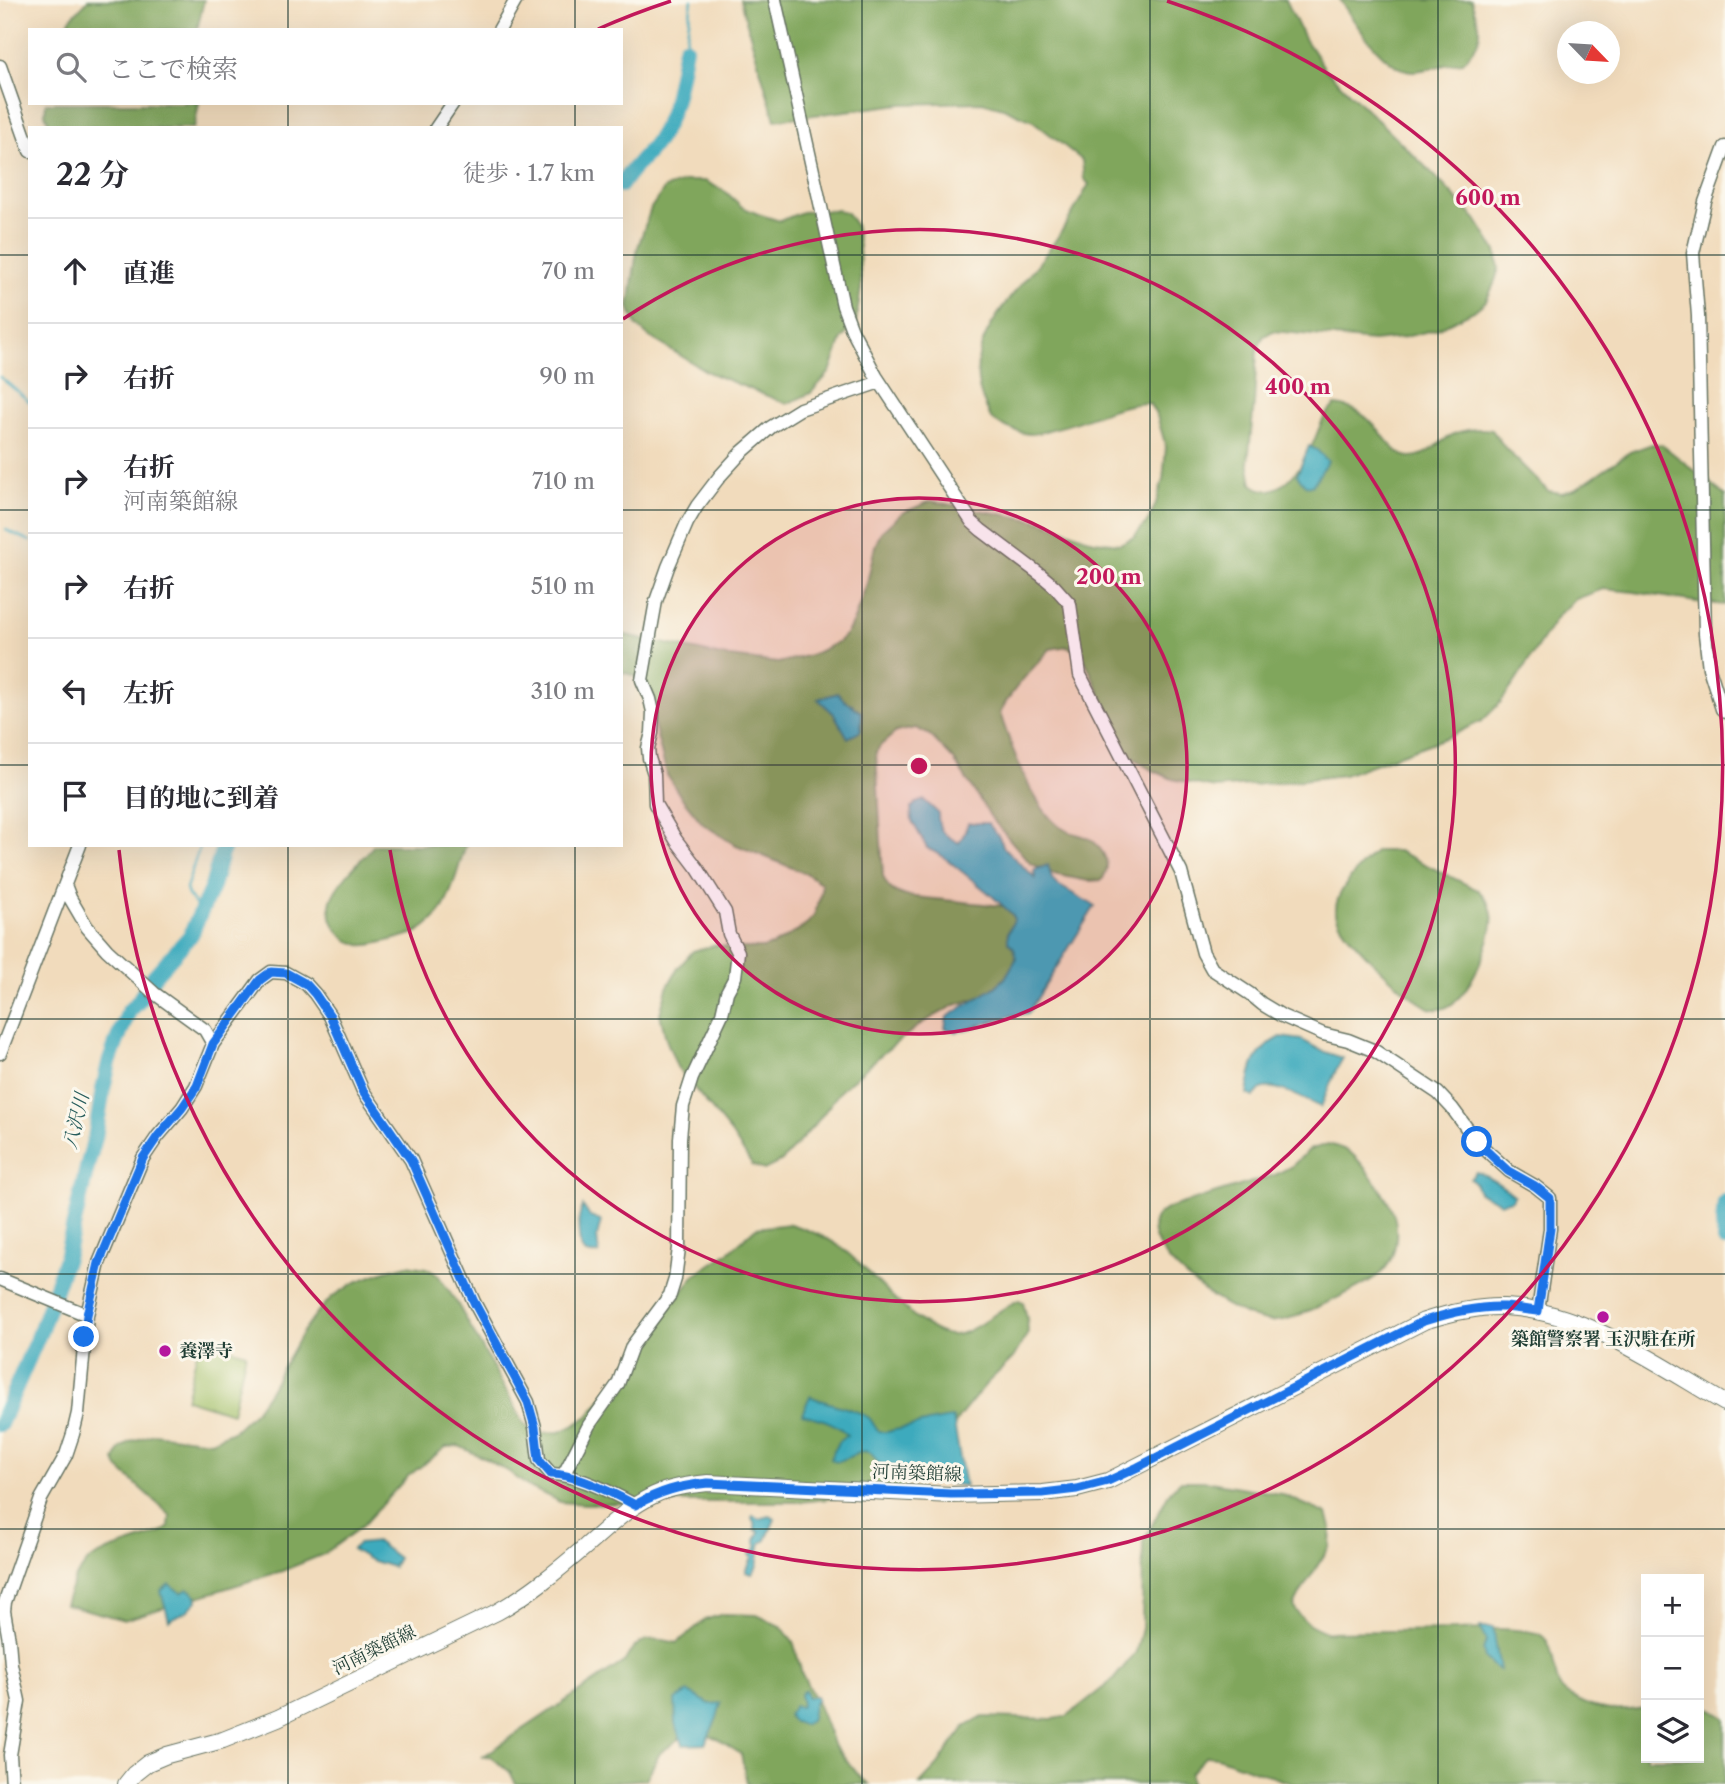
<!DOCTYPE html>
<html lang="ja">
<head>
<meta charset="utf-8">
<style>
	body { margin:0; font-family:"Libre Caslon Text","Noto Serif JP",serif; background:#f7f7f7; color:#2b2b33 }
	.controls { position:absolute; right:21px; bottom:21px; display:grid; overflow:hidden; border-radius:0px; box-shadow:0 7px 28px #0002 }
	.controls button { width:63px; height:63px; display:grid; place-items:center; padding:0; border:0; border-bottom:2px solid #e1e1e2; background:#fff; color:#2b2b33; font:35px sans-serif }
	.compass { position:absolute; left:1557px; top:21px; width:63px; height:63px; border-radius:50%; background:#fff; box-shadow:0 7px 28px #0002; rotate:115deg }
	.stop { position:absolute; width:21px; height:21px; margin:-16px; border:5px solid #1a73e8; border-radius:50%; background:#fff }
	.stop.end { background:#1a73e8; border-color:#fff; box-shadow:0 2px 7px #0008 }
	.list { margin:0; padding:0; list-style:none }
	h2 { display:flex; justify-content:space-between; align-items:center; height:91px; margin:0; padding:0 28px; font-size:30px }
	h2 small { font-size:23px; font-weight:400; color:#7c7c81 }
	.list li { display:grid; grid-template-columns:46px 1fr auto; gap:21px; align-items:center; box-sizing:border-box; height:105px; padding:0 28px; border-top:2px solid #e1e1e2 }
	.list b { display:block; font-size:26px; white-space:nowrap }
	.list p { margin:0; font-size:23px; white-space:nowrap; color:#7c7c81 }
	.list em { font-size:23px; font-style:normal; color:#7c7c81 }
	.icon { flex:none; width:38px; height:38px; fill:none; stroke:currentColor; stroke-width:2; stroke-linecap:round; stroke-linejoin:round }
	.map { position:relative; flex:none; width:1725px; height:1784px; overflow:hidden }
	.search { position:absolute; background:#fff; box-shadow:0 7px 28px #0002; left:28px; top:28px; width:595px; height:77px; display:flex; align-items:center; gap:18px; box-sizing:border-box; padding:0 24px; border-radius:0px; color:#7c7c81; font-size:26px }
	.panel { position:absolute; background:#fff; box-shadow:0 7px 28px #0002; left:28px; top:126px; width:595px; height:721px; border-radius:0px }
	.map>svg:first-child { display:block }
</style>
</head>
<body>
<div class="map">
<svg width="1725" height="1784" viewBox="0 0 1725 1784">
	<rect width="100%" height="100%" fill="#fbf7ec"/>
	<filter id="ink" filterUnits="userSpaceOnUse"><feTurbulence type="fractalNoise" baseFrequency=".0143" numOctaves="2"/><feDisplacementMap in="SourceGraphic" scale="14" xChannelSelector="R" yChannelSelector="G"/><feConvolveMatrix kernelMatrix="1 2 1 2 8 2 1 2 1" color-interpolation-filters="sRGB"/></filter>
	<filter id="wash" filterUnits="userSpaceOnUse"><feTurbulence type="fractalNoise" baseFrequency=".00686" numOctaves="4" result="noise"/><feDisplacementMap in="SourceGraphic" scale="28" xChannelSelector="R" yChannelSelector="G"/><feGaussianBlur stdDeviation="1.57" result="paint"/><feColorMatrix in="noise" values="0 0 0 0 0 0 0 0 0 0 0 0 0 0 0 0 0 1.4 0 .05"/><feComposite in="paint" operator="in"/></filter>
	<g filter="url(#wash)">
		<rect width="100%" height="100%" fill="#f1dbbc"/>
		<path fill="#a1c068" stroke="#607e4e" stroke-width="2" d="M200,1339L246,1353L232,1413L186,1399Z"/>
		<path fill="#80a65c" stroke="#507248" stroke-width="2" d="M88,0H204L197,30H66L70,19Z
			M740,0H1286L1303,36L1326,70L1432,173L1476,219L1496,251L1499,268L1494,284L1486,301L1474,311L1437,329L1401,338L1373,341L1273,331L1263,337L1257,350L1254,404L1248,462L1252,484C1273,502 1294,477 1305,459C1313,447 1317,431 1324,418C1327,413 1331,409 1335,405C1361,407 1373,423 1388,442C1393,447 1397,454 1405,456C1426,462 1441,437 1459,432C1469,429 1481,428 1492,430L1506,449L1548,491L1562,493L1577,488L1630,452L1652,444L1662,445L1708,481L1725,496V605L1696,602L1634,592L1603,589L1576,599L1558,615L1514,684L1499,704L1482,721L1448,737L1344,775L1275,783L1215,788L1172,779L1150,769L1127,754L1086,662L1068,646L1050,649C1033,669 1012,688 1000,713C1010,744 1033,808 1060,827C1078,839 1090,830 1104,855C1109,865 1107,871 1102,880L1088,881L1053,874L1030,863L992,819L954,760L930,735L916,728L896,732L881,745L876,752L883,876C888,889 893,892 906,896L1031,909L1033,970L985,996L955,1005L922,1023L882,1054L841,1090L817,1122L782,1161L764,1170L752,1165L731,1133L677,1067L666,1039L660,1014L667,988L678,968L693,951L716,945L737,948H763L775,944L805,926L814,916L820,897L822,884L807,874L734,844L703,824L681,797L667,775L643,682L633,675L621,672V634L722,656L778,663L814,654L838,642L847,633L854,620L867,583L875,546L881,532L902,513L931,501L1044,522L1094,541L1120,544L1134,537L1148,521L1155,506L1163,480L1166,447L1157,416L1149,403C1113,404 1086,422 1052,429C1046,431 1038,434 1031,434C1022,434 998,425 992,419C989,416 989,413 987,409C953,343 1016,297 1050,248C1065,228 1077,206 1089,184L1084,179L1082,160L1033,121L1003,108L982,102L901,104L775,120Z
			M1340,0H1471C1481,32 1487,35 1463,62C1446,63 1431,70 1414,71C1387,73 1353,20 1340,0Z
			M46,103H199L194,128H51L45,114Z
			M687,181H705L726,192L742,207L758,214L780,221L802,212L837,210L847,213L855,225L859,247L861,288L856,322L842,339L830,372L811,393L787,404L708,372L648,336L636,325L629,307L637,250L651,208L665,188Z
			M374,845H466C458,866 452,898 438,915C432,921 425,928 417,932C407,936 370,947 360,945C342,941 329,924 330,906C331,887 362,860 374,845Z
			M1376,851H1398L1478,890C1498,909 1494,924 1486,948C1480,966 1461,1008 1439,1009C1434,1010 1428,1008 1424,1005C1404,993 1339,934 1336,913C1333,892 1362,864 1376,851Z
			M1328,1144C1336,1146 1346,1149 1352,1154C1365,1166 1389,1199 1394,1215C1399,1233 1396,1257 1383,1271C1370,1284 1302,1316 1283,1320C1278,1321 1272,1322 1267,1321C1235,1318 1144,1258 1154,1222C1156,1215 1162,1212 1168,1208L1275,1175L1292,1166L1309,1150Z
			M790,1224C808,1230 828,1237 843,1249C870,1270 919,1334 952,1335C971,1336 999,1308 1019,1300L1023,1302L1027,1318L1028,1333L1013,1358L986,1384L959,1417L939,1454L923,1475L903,1486L885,1493L799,1502H678L587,1504L560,1502L527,1486L508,1471L476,1454L459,1446L446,1447L407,1477L362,1526L324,1554L282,1571L124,1620L65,1604L75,1578L89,1560L110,1550L161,1533L169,1527L170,1515L118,1468L115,1460L120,1449L130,1442L154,1434L211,1441L235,1430L255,1411L269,1391L302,1333L316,1314L332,1297L356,1282L385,1271L407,1265L426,1268L438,1275L457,1303L525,1425L540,1433L560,1432L575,1425L588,1416L624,1371L645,1340L695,1275L730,1251L756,1228Z
			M1180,1481H1204L1281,1494L1327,1514L1331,1527L1330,1546L1302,1590L1294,1606C1300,1621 1312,1626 1326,1632C1369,1631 1412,1631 1455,1630C1481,1629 1510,1627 1536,1633C1558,1639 1550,1673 1561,1689C1564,1693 1569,1696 1574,1698C1597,1712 1621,1712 1646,1708V1758H1699V1705L1707,1707L1725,1718V1784H1293L1217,1757L1206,1756L1190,1773L1191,1784H920L938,1765L951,1745L965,1727L983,1717L1053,1719L1067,1716L1113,1680L1136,1652L1142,1628L1143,1542L1170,1491Z
			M723,1614L757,1615L782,1627L794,1644L802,1674L820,1710L833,1744L861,1778L869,1784H747L741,1754L716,1738L701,1733L682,1737L660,1753L646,1779C603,1784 560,1784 516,1784L510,1772L490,1756L482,1757L625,1661C637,1636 653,1637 677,1643L705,1620Z"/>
		<path fill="#3eaabd" stroke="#2e7478" stroke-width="2" d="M1309,446L1317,450L1328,461L1312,486L1305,485L1297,475Z
			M838,693L845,701L852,704L854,708L862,712L861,731L848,738L834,714L818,699Z
			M924,800L938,813C938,832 943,834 959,843L964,834L968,823H988L999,837L1004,848L1035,878L1034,870L1048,865L1052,879L1058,885L1095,906L1028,1013L1011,1016L957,1032L945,1028L947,1017L995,987L1005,978L1016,959L1014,948L1008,942V932L1014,920L1012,914L991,895L944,857L927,848L912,821L911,808L916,803Z
			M1281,1037L1302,1040L1322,1051L1343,1058L1336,1070L1321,1107C1307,1101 1275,1082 1261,1089C1258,1091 1256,1095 1253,1097L1247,1094C1251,1066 1254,1051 1281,1037Z
			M1476,1172C1490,1176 1503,1187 1514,1195L1512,1200L1500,1203L1479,1192L1475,1183L1470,1179Z
			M583,1206L590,1217L601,1221L597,1237L599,1254C582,1256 580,1250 579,1235C578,1223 578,1217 583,1206Z
			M810,1396C828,1405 850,1406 868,1417C874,1421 874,1431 883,1432C886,1433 890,1431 894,1430C914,1427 933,1419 953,1418L965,1486L933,1481L922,1470L879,1464L871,1453L864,1451L836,1462L830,1459L838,1442L847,1435C837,1422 817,1418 802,1414Z
			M753,1515L759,1519L770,1516L775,1519L766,1540L761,1543C757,1555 761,1564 752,1574L746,1572L752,1558L750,1554L753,1553L757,1546L755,1540L758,1535L759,1531L755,1530V1524L752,1518Z
			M377,1542L398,1558L393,1567L370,1560L352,1549L358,1544Z
			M169,1584L181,1593L188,1589L196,1595L197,1601L187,1611L169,1620L161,1591Z
			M1480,1627H1493L1500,1670L1493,1666L1485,1658L1483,1650L1486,1641Z
			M805,1690L807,1697H816L817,1700L814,1703L810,1721L803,1725L791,1721L788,1715L794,1706L800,1707L802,1705L800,1694Z
			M688,1692L710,1704L721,1703L717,1718L705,1744L683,1745L676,1724L675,1700Z"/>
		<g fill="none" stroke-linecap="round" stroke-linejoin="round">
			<path stroke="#3eaabd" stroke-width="2.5" d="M685,48L692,0
				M0,377L30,402
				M6,530L30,541
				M200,845L186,889L188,895L201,912"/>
			<path stroke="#3eaabd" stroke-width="16" d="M621,185C632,167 648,155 659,138C676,111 679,78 685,48
				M1725,1202L1723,1224L1725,1240
				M0,1424L40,1332L66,1258L89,1159L95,1138L103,1089L109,1063L118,1038L129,1011L138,1002L154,976L190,936L212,887L221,854L225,845"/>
		</g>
	</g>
	<g filter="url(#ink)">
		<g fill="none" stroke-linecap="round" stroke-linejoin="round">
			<defs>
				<path id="minor" d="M775,0L843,306L852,330L876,376L972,522L981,530L1041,575L1054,586L1070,604L1080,675L1181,872L1203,953L1212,969L1250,994L1262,1004L1282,1016L1323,1034L1348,1040L1375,1051L1438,1093L1452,1108L1477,1142L1509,1171L1535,1186L1550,1198V1229L1538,1311
					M499,30L516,0
					M0,66L30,151
					M436,128L453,103
					M1725,147L1705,202L1693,253L1698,316L1705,634L1709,668L1722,709L1725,712
					M65,885L70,898L87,927L107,950L154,993L205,1030L213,1044
					M0,1053L80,845
					M0,1279L87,1315
					M564,1474L589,1425L618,1384L632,1346L670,1295L675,1279L679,1248L680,1138L683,1106L692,1078L722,1014L727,992L735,977L738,952L729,934L725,912L698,869L676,840L655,804L654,774L649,758L648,748L652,733L653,712L650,699L642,680L656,601L668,567L687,523L697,506L720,476L741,453L771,427L800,409L880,382
					M12,1784L10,1755L19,1701L11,1664L9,1640L4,1611L5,1602L41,1499L66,1455L73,1434L78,1413L87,1315L99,1263L143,1158L158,1136L182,1108L196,1086L213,1044L260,980L271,972L286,973L306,984L315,994L330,1016L363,1091L411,1160L474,1302L528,1402L535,1427L539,1460L551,1474C576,1474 613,1493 635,1505"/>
				<path id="major" d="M126,1784L134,1774L148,1763L167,1755L223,1740L278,1718L497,1612C529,1594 557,1571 585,1547C607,1528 628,1507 654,1495C671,1487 689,1485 708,1483L951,1495L1043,1493L1077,1489L1108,1481L1424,1321C1449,1313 1476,1306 1504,1307C1584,1310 1657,1364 1725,1403"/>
			</defs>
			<use href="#minor" stroke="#687464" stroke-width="15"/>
			<use href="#major" stroke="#687464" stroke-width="18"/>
			<use href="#minor" stroke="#fff" stroke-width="12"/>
			<use href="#major" stroke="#fff" stroke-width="16"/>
		</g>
	</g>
	<g fill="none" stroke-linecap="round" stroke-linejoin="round" filter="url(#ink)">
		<path stroke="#1a73e8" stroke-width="9" d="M84,1337L87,1315L99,1263L143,1158L158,1136L182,1108L197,1086L213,1044L260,980L271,972L286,973L306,984L315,994L330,1016L363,1091L411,1160L474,1302L528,1402L535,1427L539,1460L551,1474C576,1474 613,1493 635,1505C661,1491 678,1486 708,1483L951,1494L1043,1493L1077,1489L1108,1481L1138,1467L1424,1321C1450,1313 1477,1306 1505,1307C1516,1308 1527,1310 1538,1311L1550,1229V1198L1535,1186L1508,1171L1477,1142"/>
	</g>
	<path fill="none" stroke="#1f3d34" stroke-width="2" stroke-opacity="0.55" d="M288,0V30M575,0V30M862,0V1784M1150,0V1784M1438,0V1784M288,103V128M575,103V128M0,255H30M621,255H1725M0,510H30M621,510H1725M0,765H30M621,765H1725M288,845V1784M575,845V1784M0,1019H1725M0,1274H1725M0,1529H1725"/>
	<circle cx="919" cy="766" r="268" fill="#c2185b" fill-opacity=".12"/>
	<g fill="none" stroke="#c2185b" stroke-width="3.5">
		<circle cx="919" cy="766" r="268"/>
		<path d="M623 319A536 536 0 1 1 390 850"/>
		<path d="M598 29A804 804 0 0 1 671 1M1167 1A804 804 0 1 1 119 850"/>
	</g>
	<g fill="#b5179e" stroke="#fbf7ec" stroke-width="2.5">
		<circle cx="1603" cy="1317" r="7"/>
		<circle cx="165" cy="1351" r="7"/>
	</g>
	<g text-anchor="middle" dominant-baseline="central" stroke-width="6" stroke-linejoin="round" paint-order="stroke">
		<g font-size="18" font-weight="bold" fill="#1f3d34" stroke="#fbf7ec">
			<text x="1603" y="1339">築館警察署 玉沢駐在所</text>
			<text x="179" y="1351" text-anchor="start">養澤寺</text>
		</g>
		<g font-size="18" fill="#1f3d34" stroke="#fbf7ec">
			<text transform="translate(917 1473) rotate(2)">河南築館線</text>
			<text transform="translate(374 1650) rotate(-26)">河南築館線</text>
		</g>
		<g font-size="19" font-style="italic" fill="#285e5d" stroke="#fbf7ec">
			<text transform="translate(76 1121) rotate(-77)">八沢川</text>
		</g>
	</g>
	<circle cx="919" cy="766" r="10" fill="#c2185b" stroke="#fbf7ec" stroke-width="3.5"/>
	<g font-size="21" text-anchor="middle" font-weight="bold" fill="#c2185b" stroke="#fbf7ec" stroke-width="6" stroke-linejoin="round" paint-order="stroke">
		<text x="1488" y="205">600 m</text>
		<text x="1298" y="394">400 m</text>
		<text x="1109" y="584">200 m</text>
	</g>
</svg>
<div class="controls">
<button>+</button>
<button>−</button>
<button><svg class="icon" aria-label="layers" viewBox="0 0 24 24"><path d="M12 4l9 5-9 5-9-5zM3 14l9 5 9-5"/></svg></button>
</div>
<svg class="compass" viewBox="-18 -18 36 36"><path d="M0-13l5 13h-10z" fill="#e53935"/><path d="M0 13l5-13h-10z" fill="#7c7c81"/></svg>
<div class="stop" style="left:1477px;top:1142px"></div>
<div class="stop end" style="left:84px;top:1337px"></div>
<div class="search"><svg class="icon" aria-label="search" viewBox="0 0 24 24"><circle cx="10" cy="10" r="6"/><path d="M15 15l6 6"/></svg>ここで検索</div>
<section class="panel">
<h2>22 分<small>徒歩 · 1.7 km</small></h2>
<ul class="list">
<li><svg class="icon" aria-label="ahead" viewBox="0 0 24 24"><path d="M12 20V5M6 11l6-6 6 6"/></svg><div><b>直進</b></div><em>70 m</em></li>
<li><svg class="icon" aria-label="right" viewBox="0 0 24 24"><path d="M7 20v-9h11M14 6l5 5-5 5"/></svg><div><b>右折</b></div><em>90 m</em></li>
<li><svg class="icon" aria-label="right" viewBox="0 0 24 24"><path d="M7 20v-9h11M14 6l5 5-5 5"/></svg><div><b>右折</b><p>河南築館線</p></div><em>710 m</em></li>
<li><svg class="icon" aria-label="right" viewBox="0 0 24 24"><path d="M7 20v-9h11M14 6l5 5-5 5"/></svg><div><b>右折</b></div><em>510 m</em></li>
<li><svg class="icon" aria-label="left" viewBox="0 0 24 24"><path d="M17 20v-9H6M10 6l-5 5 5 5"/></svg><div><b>左折</b></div><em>310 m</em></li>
<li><svg class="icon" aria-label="arrive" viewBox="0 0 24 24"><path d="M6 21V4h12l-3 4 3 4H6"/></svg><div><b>目的地に到着</b></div></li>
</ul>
</section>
</div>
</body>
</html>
